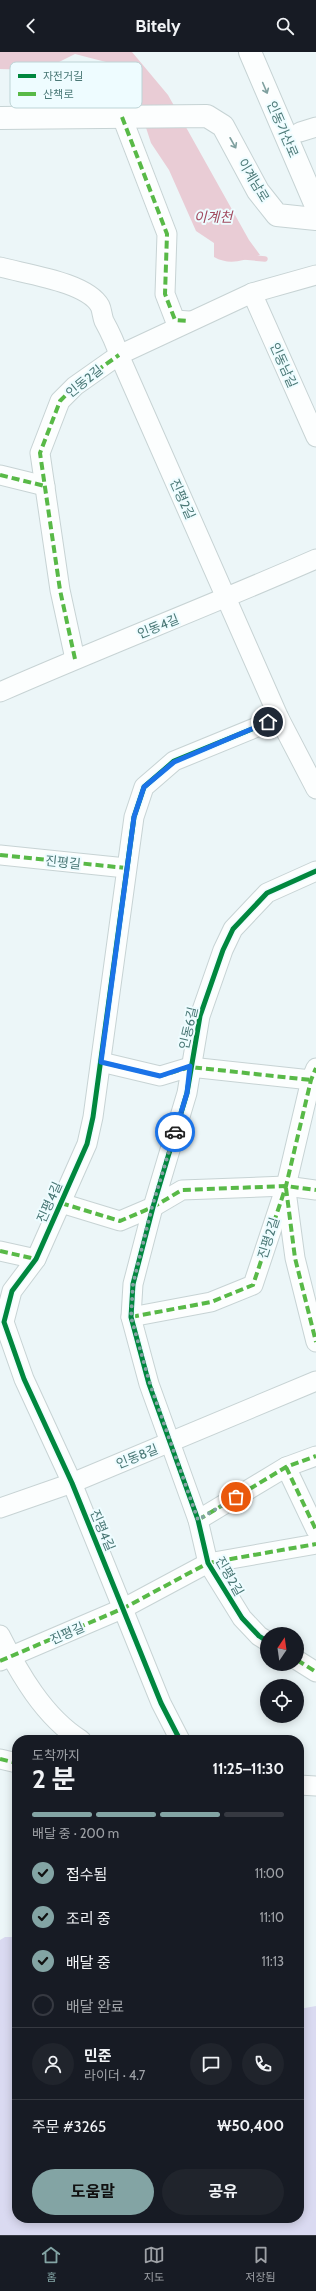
<!DOCTYPE html>
<html lang="ko">
<meta charset="utf-8">
<style>
:root{--surface:#171b24;--page:#20242c;--text:#f1f3f6;--muted:#9ea1a6;--line:#363941;--accent:#83a4a4}
body{margin:0;font-family:Cabin,"Noto Sans KR",sans-serif;background:var(--page);color:var(--text);height:100vh;display:flex;flex-direction:column;font-size:15px;white-space:nowrap}
*{box-sizing:border-box;margin:0}
p{font-size:13px;color:var(--muted)}
.icon{flex:none;width:22px;height:22px;fill:none;stroke:currentColor;stroke-width:2;stroke-linecap:round;stroke-linejoin:round}
.map{position:relative;flex:1;overflow:hidden}
.drawer{position:absolute;left:12px;top:1683px;width:292px;height:488px;display:flex;flex-direction:column;background:var(--surface);border-radius:16px;box-shadow:0 2px 10px #0003}
.drawer>*{flex:none}
.needle{width:26px;rotate:13deg}
.controls{position:absolute;left:260px;top:1575px;display:grid;gap:8px}
.controls a{display:grid;place-items:center;width:44px;height:44px;border-radius:50%;background:var(--surface);box-shadow:0 2px 10px #0003;font-size:20px}
.pin{position:absolute;display:grid;place-items:center;width:34px;height:34px;color:#fff;margin:-17px;border:2px solid #fff;border-radius:50%;box-shadow:0 1px 4px #0007}
.courier{position:absolute;display:grid;place-items:center;width:40px;height:40px;margin:-20px;border:3px solid #1a73e8;border-radius:50%;background:#fff;color:#222;box-shadow:0 1px 5px #0007}
.head em{font-style:normal;font-weight:700}
.head div{display:flex;flex-direction:column-reverse}
.head{display:flex;align-items:center;justify-content:space-between;height:68px;padding:0 20px}
h1{font-size:26px;font-weight:700;line-height:30px}
.bar{display:grid;grid-template-columns:repeat(4,1fr);gap:6px 4px;align-content:center;height:48px;padding:0 20px}
.bar i{height:5px;border-radius:3px;background:var(--line)}
.bar .current{background:var(--accent)}
.bar p{grid-column:span 4}
.line{display:flex;align-items:center;gap:10px;padding:0 20px;border-top:1px solid var(--line)}
.line div{flex:1}
.round{display:grid;place-items:center;flex:none;width:42px;height:42px;border-radius:21px;background:var(--page)}
ol{padding:0 20px;list-style:none}
li{display:flex;align-items:center;gap:12px;height:44px}
li p{margin-inline-start:auto}
li .icon{padding:4px;border-radius:50%;background:var(--accent);color:#111;stroke-width:4}
li:last-child{color:var(--muted)}
li i{width:22px;height:22px;border:2px solid var(--line);border-radius:50%}
.button{display:flex;gap:8px;margin-top:auto;padding:8px 20px}
.button a{flex:1;height:46px;border-radius:24px;background:var(--accent);color:#111;font-size:16px;font-weight:700;line-height:46px;text-align:center}
.button a+a{background:var(--page);color:var(--text)}
header{display:flex;justify-content:space-between;align-items:center;height:52px;padding:0 20px;background:var(--surface);font-size:18px;font-weight:700}
.dock{display:flex;justify-content:space-around;align-items:center;height:56px;border-top:1px solid var(--line);background:var(--surface);font-size:11px;color:var(--muted)}
.dock a{display:grid;justify-items:center;gap:2px}
.dock .current{color:var(--accent)}
.map>svg:first-child{display:block}
.green{fill:#dadaf1}
.water{fill:#e9ccd5}
.lines{fill:none;stroke-linecap:round;stroke-linejoin:round}
.stream{stroke:#e9ccd5;stroke-width:5.5}
.street-casing{stroke:#c7d3d4;stroke-width:21}
.secondary-casing{stroke:#c6d3d4;stroke-width:24}
.street{stroke:#fcfefe;stroke-width:19}
.secondary{stroke:#fcfefe;stroke-width:22}
.quiet{stroke:#58b947;stroke-width:4;stroke-dasharray:8 4;stroke-linecap:butt}
.cycleway-casing{stroke:#eefcff;stroke-width:8}
.cycleway{stroke:#00873e;stroke-width:5}
.oneway{stroke:#7fa09f}
.done{stroke:#83a4a4;stroke-width:4;stroke-dasharray:0 7.2}
.route{stroke:#1a73e8;stroke-width:5}
.labels{text-anchor:middle;stroke-width:4;stroke-linejoin:round;paint-order:stroke}
.street-label{font-size:13px;fill:#4a7876;stroke:#eefcff}
.water-label{font-size:14px;font-style:italic;fill:#a24b60;stroke:#eefcff}
.key{fill:#eefcff;stroke:#bdd4d6;stroke-width:1}
.key-label{font-size:11px;fill:#4a7876}
</style>
<header><svg class="icon" aria-label="back" viewBox="0 0 24 24"><path d="M15 5l-7 7 7 7"/></svg>Bitely<svg class="icon" aria-label="search" viewBox="0 0 24 24"><circle cx="10" cy="10" r="6"/><path d="M15 15l6 6"/></svg></header>
<div class="map">
<svg width="316" height="2183" viewBox="0 0 316 2183">
<rect width="100%" height="100%" fill="#ecf6f8"/>
<path class="green" d="M 5,1885 L 17,1885 L 17,2166 L 299,2166 L 299,1957 L 316,1954 L 316,2183 L 0,2183 L 0,1888 Z"/>
<path class="water" d="M 0,0 L 132,0 L 168,43 L 249,188 L 260,203 C 244,208 230,214 214,205 L 214,191 L 196,179 L 169,118 L 151,91 L 134,39 L 106,10 L 75,2 L 47,16 L 35,18 L 0,17 Z"/>
<g class="lines">
<path class="stream" d="M 245,205 L 265,207"/>
<g class="street-casing">
<g id="street">
<path d="M 122,65 L 167,182 L 165,242 L 175,268 L 189,269"/>
<path d="M 300,80 L 316,75"/>
<path d="M 0,215 C 25,222 87,230 100,254 C 102,258 102,264 104,269 C 110,280 115,290 119,303 L 279,666 L 316,737"/>
<path d="M 252,241 L 316,385"/>
<path d="M 0,423 L 45,434"/>
<path d="M 75,607 L 60,538 L 40,401 L 60,349 L 75,334 L 119,303 L 252,241 L 316,223"/>
<path d="M 0,640 C 105,594 211,553 316,507"/>
<path d="M 0,803 L 126,816"/>
<path d="M 101,1010 L 160,1024 L 190,1015 L 311,1028"/>
<path d="M 286,1139 L 295,1206 L 316,1290"/>
<path d="M 61,1151 L 120,1169 L 153,1155 L 182,1138 L 286,1134 L 316,1138"/>
<path d="M 0,1199 L 36,1207"/>
<path d="M 131,1265 L 211,1250 L 253,1233 L 286,1134 L 311,1028 L 316,1016"/>
<path d="M 286,1415 L 316,1478"/>
<path d="M 0,1456 L 72,1431 L 316,1329"/>
<path d="M 198,1468 L 286,1415 L 316,1404"/>
<path d="M 0,1583 C 19,1621 44,1665 81,1688"/>
<path d="M 267,1589 L 259,1584 L 242,1566 L 208,1511 L 198,1468 L 149,1332 L 131,1265 L 133,1232 L 153,1155 L 187,1041 L 200,964 L 223,898 L 233,877 L 267,841 L 316,819"/>
<path d="M 297,1608 L 316,1620"/>
<path d="M 0,1609 L 124,1556 L 208,1511 L 316,1492"/>
<path d="M 180,1688 L 161,1651 L 72,1431 L 24,1327 L 4,1270 L 12,1239 L 36,1207 L 87,1092 L 93,1065 L 134,765 L 144,735 L 174,709 L 279,666"/>
<path d="M 0,1707 L 17,1711"/>
<path d="M 299,1733 L 316,1734"/>
</g>
</g>
<g class="secondary-casing">
<g id="secondary">
<path d="M 250,0 L 316,154"/>
<path d="M 0,66 L 207,64 L 223,74 L 258,139 L 277,163 L 316,167"/>
</g>
</g>
<use href="#street" class="street"/>
<use href="#secondary" class="secondary"/>
<g class="quiet">
<path d="M 122,65 L 167,182 L 165,242 L 175,268 L 189,269"/>
<path d="M 0,423 L 45,434"/>
<path d="M 75,607 L 60,538 L 40,401 L 60,349 L 75,334 L 119,303"/>
<path d="M 0,803 L 126,816"/>
<path d="M 101,1010 L 160,1024 L 190,1015 L 311,1028"/>
<path d="M 286,1136 L 295,1206 L 316,1290"/>
<path d="M 61,1151 L 120,1169 L 153,1155 L 182,1138 L 286,1134 L 316,1138"/>
<path d="M 0,1199 L 36,1207"/>
<path d="M 131,1265 L 211,1250 L 253,1233 L 286,1134 L 311,1028 L 316,1016"/>
<path d="M 286,1415 L 316,1478"/>
<path d="M 198,1468 L 286,1415 L 316,1404"/>
<path d="M 297,1608 L 316,1620"/>
<path d="M 0,1609 L 124,1556 L 208,1511 L 316,1492"/>
<path d="M 0,1707 L 17,1711"/>
</g>
<g class="cycleway-casing">
<g id="cycleway">
<path d="M 267,1589 L 259,1584 L 242,1566 L 208,1511 L 198,1468 L 149,1332 L 131,1265 L 133,1232 L 153,1155 L 187,1041 L 200,964 L 223,898 L 233,877 L 267,841 L 316,819"/>
<path d="M 180,1688 L 161,1651 L 72,1431 L 24,1327 L 4,1270 L 12,1239 L 36,1207 L 87,1092 L 93,1065 L 134,765 L 144,735 L 174,709 L 279,666"/>
</g>
</g>
<use href="#cycleway" class="cycleway"/>
</g>
<defs><path id="oneway-shaft" d="M-6 0H5M1.5-3L5.5 0L1.5 3" fill="none" stroke-width="1.6" stroke-linecap="round" stroke-linejoin="round"/></defs>
<g class="oneway">
<use href="#oneway-shaft" transform="translate(265 36) rotate(67)"/>
<use href="#oneway-shaft" transform="translate(233 91) rotate(61)"/>
</g>
<g class="lines">
<path class="done" d="M 175,1080 L 152,1155 L 133,1232 L 131,1265 L 150,1332 L 198,1468 L 236,1445"/>
<path class="route" d="M 175,1080 L 187,1041 L 190,1014 L 160,1024 L 101,1010 L 134,765 L 144,735 L 174,710 L 268,670"/>
</g>
<g class="labels">
<g class="street-label">
<text transform="translate(283 77) rotate(67)" y="5">인동가산로</text>
<text transform="translate(254 128) rotate(59)" y="5">이계남로</text>
<text transform="translate(284 313) rotate(66)" y="5">인동남길</text>
<text transform="translate(84 329) rotate(-39)" y="5">인동2길</text>
<text transform="translate(183 447) rotate(66)" y="5">진평2길</text>
<text transform="translate(158 574) rotate(-22)" y="5">인동4길</text>
<text transform="translate(63 810) rotate(6)" y="5">진평길</text>
<text transform="translate(188 976) rotate(-77)" y="5">인동6길</text>
<text transform="translate(49 1150) rotate(-66)" y="5">진평4길</text>
<text transform="translate(268 1186) rotate(-72)" y="5">진평2길</text>
<text transform="translate(137 1404) rotate(-22)" y="5">인동8길</text>
<text transform="translate(103 1478) rotate(67)" y="5">진평4길</text>
<text transform="translate(230 1524) rotate(60)" y="5">진평2길</text>
<text transform="translate(67 1581) rotate(-24)" y="5">진평길</text>
</g>
<g class="water-label">
<text x="213" y="170">이계천</text>
</g>
</g>
<rect x="10" y="10" width="132" height="46" rx="6" class="key"/>
<rect x="18" y="22" width="18" height="4" fill="#00873e"/>
<rect x="18" y="40" width="18" height="4" fill="#58b947"/>
<g class="key-label">
<text x="43" y="28">자전거길</text>
<text x="43" y="46">산책로</text>
</g>
</svg>
<div class="controls">
<a><svg class="needle" viewBox="-14 -14 28 28"><path d="M0-13l5 13h-10z" fill="#e53935"/><path d="M0 13l5-13h-10z" fill="#9ea1a6"/></svg></a>
<a><svg class="icon" aria-label="locate" viewBox="0 0 24 24"><circle cx="12" cy="12" r="6"/><path d="M12 2v4M12 18v4M2 12h4M18 12h4"/></svg></a>
</div>
<div class="pin" style="left:236px;top:1445px;background:#ea580c"><svg class="icon" aria-label="bag" viewBox="0 0 24 24"><path d="M5 8h14l-1 12H6zM9 8a3 3 0 0 1 6 0"/></svg></div>
<div class="pin" style="left:268px;top:670px;background:#1f2937"><svg class="icon" aria-label="home" viewBox="0 0 24 24"><path d="M3 11l9-7 9 7M6 9v11h12V9"/></svg></div>
<div class="courier" style="left:175px;top:1080px"><svg class="icon" aria-label="car" viewBox="0 0 24 24"><path d="M5 17H2v-5l4-1 3-4h7l3 4 3 1v5h-3M9 17h6M6 11h13"/><circle cx="7" cy="17" r="2"/><circle cx="17" cy="17" r="2"/></svg></div>
<section class="drawer">
<div class="head"><div><h1>2 분</h1><p>도착까지</p></div><em>11:25–11:30</em></div>
<div class="bar"><i class="current"></i><i class="current"></i><i class="current"></i><i></i><p>배달 중 · 200 m</p></div>
<ol>
<li><svg class="icon" aria-label="check" viewBox="0 0 24 24"><path d="M5 12l5 5 9-10"/></svg>접수됨<p>11:00</p></li>
<li><svg class="icon" aria-label="check" viewBox="0 0 24 24"><path d="M5 12l5 5 9-10"/></svg>조리 중<p>11:10</p></li>
<li><svg class="icon" aria-label="check" viewBox="0 0 24 24"><path d="M5 12l5 5 9-10"/></svg>배달 중<p>11:13</p></li>
<li><i></i>배달 완료</li>
</ol>
<div class="line" style="height:72px"><a class="round"><svg class="icon" aria-label="person" viewBox="0 0 24 24"><circle cx="12" cy="8" r="4"/><path d="M4 21q1-7 8-7t8 7"/></svg></a><div><b>민준</b><p>라이더 · 4.7</p></div><a class="round"><svg class="icon" aria-label="chat" viewBox="0 0 24 24"><path d="M4 5h16v11H9l-5 4z"/></svg></a><a class="round"><svg class="icon" aria-label="phone" viewBox="0 0 24 24"><path d="M5 4h4l2 5-3 2q2 4 5 5l2-3 5 2v4C11 20 4 13 5 4z"/></svg></a></div>
<div class="line" style="height:52px"><div>주문 #3265</div><b>₩50,400</b></div>
<div class="button"><a>도움말</a><a>공유</a></div>
</section>
</div>
<nav class="dock">
<a class="current"><svg class="icon" aria-label="home" viewBox="0 0 24 24"><path d="M3 11l9-7 9 7M6 9v11h12V9"/></svg>홈</a>
<a><svg class="icon" aria-label="map" viewBox="0 0 24 24"><path d="M3 6l6-2 6 2 6-2v14l-6 2-6-2-6 2zM9 4v14M15 6v14"/></svg>지도</a>
<a><svg class="icon" aria-label="saved" viewBox="0 0 24 24"><path d="M7 4h10v16l-5-4-5 4z"/></svg>저장됨</a>
</nav>
